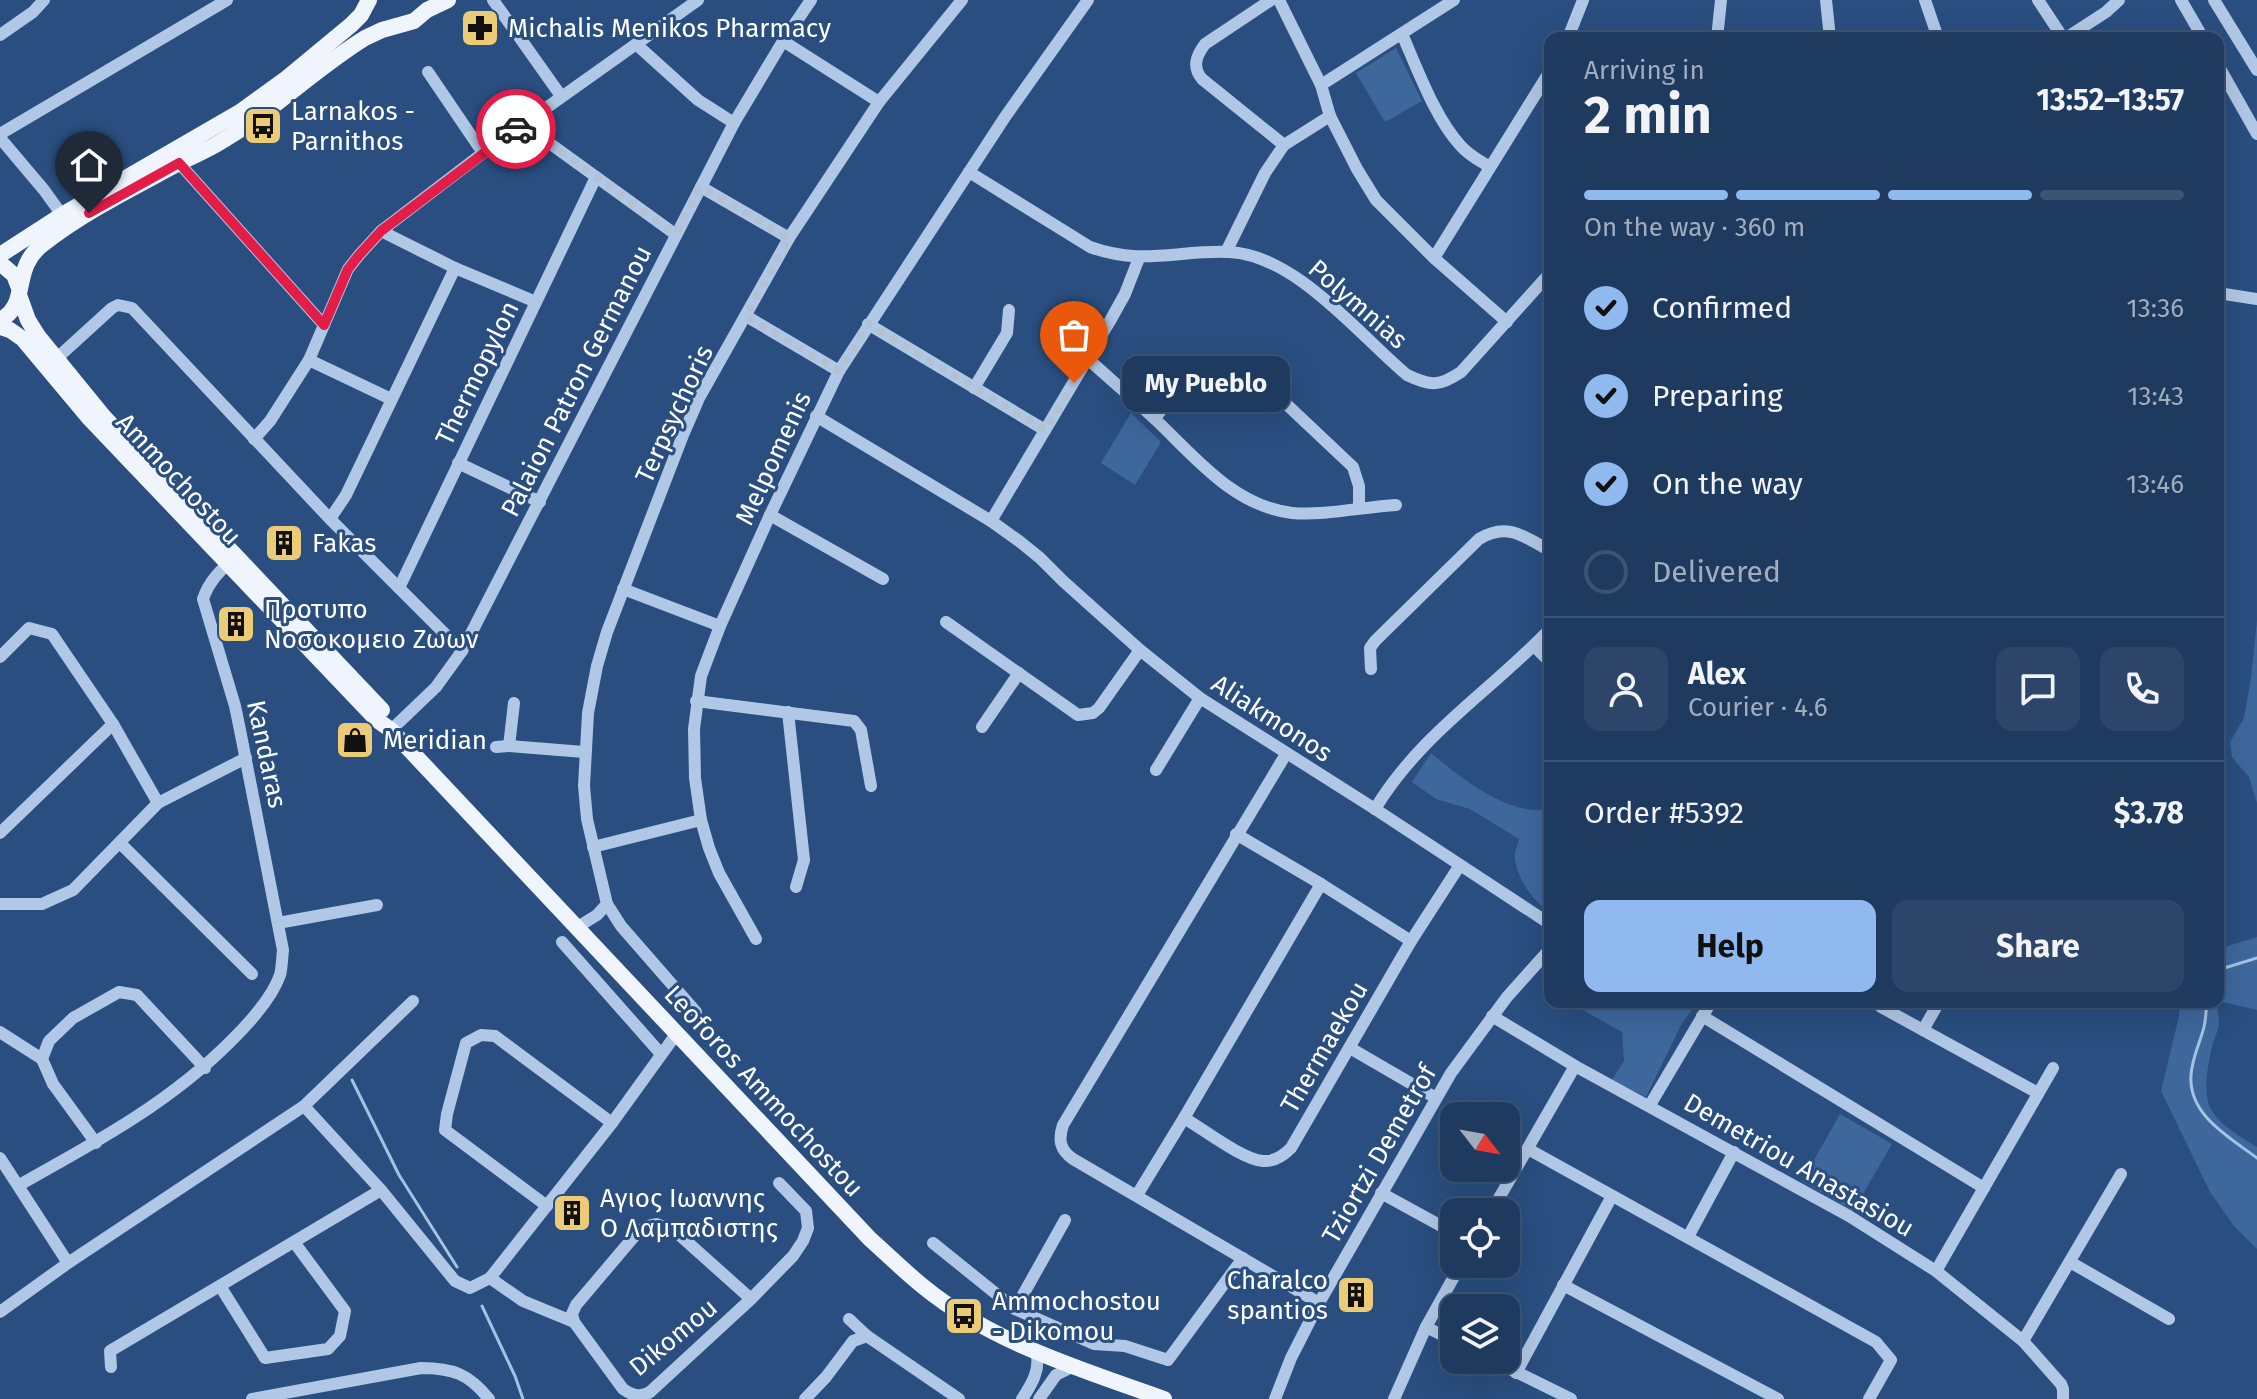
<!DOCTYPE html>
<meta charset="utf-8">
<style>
:root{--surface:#1f3a5f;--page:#2c4568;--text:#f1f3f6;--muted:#a1adbd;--line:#3c5474;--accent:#90b9f0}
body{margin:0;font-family:"Fira Sans",sans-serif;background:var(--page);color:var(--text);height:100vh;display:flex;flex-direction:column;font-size:30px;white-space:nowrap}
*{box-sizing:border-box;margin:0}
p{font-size:26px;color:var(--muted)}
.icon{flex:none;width:44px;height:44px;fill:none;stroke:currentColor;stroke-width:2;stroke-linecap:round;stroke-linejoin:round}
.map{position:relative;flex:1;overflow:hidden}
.panel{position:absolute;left:1544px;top:32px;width:680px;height:976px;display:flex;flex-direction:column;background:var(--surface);border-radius:16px;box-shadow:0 8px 32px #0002,0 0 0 2px var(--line)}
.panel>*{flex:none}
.needle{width:52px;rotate:121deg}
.fabs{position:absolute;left:1440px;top:1102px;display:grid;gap:16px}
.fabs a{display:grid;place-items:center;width:80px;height:80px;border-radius:16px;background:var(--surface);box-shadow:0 8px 32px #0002,0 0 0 2px var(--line);font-size:40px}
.pin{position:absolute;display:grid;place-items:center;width:68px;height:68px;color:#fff;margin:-82px -34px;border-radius:50% 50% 50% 0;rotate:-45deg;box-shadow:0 0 8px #0007}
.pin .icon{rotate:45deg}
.courier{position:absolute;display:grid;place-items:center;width:80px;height:80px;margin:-40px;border:6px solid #e11d48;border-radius:50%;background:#fff;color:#222;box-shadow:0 2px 10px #0007}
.bubble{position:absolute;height:56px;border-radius:16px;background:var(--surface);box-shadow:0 8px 32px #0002,0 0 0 2px var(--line);font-size:26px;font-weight:700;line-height:56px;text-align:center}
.headline em{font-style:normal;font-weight:700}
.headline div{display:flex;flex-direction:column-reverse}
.headline{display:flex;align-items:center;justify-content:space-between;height:136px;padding:0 40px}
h1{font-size:52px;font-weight:700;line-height:60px}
.bar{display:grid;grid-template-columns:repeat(4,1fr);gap:12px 8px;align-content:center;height:96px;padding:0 40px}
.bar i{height:10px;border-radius:6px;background:var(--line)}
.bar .selected{background:var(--accent)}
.bar p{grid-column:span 4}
.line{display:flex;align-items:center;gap:20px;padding:0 40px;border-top:2px solid var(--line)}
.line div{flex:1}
.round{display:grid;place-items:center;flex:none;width:84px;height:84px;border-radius:16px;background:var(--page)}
ol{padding:0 40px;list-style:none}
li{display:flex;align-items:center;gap:24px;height:88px}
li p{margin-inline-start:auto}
li .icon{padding:8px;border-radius:50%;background:var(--accent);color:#111;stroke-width:4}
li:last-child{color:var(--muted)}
li i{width:44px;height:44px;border:4px solid var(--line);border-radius:50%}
.action{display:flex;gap:16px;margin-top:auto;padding:16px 40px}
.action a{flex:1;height:92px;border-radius:16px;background:var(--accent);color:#111;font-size:32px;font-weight:700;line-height:92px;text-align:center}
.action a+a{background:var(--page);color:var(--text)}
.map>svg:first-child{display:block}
.green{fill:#3e679c}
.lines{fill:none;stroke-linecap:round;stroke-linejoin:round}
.stream{stroke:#a5c2e5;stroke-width:3}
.minor{stroke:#b0c7e5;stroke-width:12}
.major{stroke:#f0f5fd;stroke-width:16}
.done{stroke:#b4c1d2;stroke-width:8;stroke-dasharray:0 14.4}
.route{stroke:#e11d48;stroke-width:10}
.labels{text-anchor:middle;stroke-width:6;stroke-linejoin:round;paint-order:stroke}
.poi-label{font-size:26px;fill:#fff;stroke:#294e7f;text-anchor:start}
.street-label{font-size:26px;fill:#fff;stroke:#294e7f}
</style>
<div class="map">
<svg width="2257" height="1399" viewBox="0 0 2257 1399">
<rect width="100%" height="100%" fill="#294e7f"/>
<g class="green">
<path d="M 1396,48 L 1422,101 L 1385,122 L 1356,73 Z"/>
<path d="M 1131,413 L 1161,442 L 1135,485 L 1101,463 Z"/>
<path d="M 2257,620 L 2257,803 L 2249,777 L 2232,757 L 2230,742 L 2244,718 L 2251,678 Z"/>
<path d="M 1431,753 C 1461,778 1509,817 1550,809 L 1550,910 C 1532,904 1512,870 1515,852 C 1516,848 1518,844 1519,839 L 1470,809 L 1436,799 L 1412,782 Z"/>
<path d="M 2257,937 L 2257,1010 L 2218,1001 L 2218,949 Z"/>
<path d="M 1569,1002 L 1697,1002 L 1681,1025 L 1646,1097 L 1612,1080 L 1624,1061 L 1622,1032 Z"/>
<path d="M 2180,1002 L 2216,1002 C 2217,1008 2219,1015 2219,1021 C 2219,1031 2213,1041 2211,1051 C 2199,1110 2209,1117 2257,1147 L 2257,1249 L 2234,1226 L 2210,1192 L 2161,1091 L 2179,1016 Z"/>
<path d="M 1840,1114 L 1892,1144 L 1853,1211 L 1802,1181 Z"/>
</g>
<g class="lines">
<g class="stream">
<path d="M 2218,970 L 2257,958"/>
<path d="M 2207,1002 C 2206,1010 2206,1019 2204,1027 C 2200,1043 2192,1058 2191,1075 C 2188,1115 2229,1137 2257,1158"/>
<path d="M 352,1080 L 399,1175 L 457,1267"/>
<path d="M 482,1306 L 515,1376 L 523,1399"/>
</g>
<g class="minor">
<path d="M 493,0 L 561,96"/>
<path d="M 1271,0 L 1205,44 C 1196,56 1192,67 1202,79 L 1284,145"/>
<path d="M 1279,0 L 1321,85 L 1330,116 L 1357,169 L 1376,200 L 1434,258 L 1507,322"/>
<path d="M 1826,0 L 1830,38"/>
<path d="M 1925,0 L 1938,38"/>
<path d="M 2038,0 L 2063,38"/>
<path d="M 2181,0 L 2203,38"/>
<path d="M 2214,0 L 2257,70"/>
<path d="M 1402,34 C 1417,68 1435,118 1460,145 C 1468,155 1480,161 1490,167"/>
<path d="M 0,35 L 33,12 L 44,0"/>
<path d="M 1568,38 L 1583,0"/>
<path d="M 1717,38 L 1721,0"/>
<path d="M 2066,38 L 2106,12 L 2119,0"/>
<path d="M 783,41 L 879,102"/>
<path d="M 637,45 L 698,100 L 734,123"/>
<path d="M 2218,65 L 2257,134"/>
<path d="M 428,72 L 483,153"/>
<path d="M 1321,85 L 1454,0"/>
<path d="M 523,124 L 675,234"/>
<path d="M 0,134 L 227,0"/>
<path d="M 0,138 L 44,190 L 62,215"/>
<path d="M 179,163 L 324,325"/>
<path d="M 969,172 L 1090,247 C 1142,266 1177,250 1229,252 C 1296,255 1358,334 1407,375 C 1430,386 1439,387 1461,372 L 1550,273"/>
<path d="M 701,187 L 789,238"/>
<path d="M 381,231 L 455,268 L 536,302"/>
<path d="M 1226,252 L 1265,173 L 1284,145 L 1330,116"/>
<path d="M 1434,258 L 1550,71"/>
<path d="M 2218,293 L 2257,299"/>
<path d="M 746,316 L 839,371"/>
<path d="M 868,324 L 1045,430"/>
<path d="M 56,359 L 112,308 L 118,305 L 132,308 L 330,519 L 462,651"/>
<path d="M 1088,359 C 1111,380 1135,400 1157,421 C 1196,458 1234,506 1292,513 C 1322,516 1364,507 1396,505"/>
<path d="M 309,360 L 391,399"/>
<path d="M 974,388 L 1007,333 L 1009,310"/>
<path d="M 816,416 L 991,521 L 1019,541 L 1040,558 L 1063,581 L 1140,650 L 1200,698 L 1375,809 L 1550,924"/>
<path d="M 1155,418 C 1181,387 1203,343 1249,369 L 1353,467 L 1359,486 L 1359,507"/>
<path d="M 254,439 L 270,421 L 309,360 L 348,269 L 360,254 L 381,231 L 483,153 L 698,0"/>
<path d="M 458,463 L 540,502"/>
<path d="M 770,515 L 883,579"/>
<path d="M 330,519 L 346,495 L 455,268"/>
<path d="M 991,521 L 1110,321 L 1125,294 L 1139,258"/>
<path d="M 399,588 L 596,177"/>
<path d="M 623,589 L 720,626"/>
<path d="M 946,622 L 1078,715 L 1093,713 L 1099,708 L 1140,650"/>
<path d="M 1534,646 L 1550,662"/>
<path d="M 0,657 L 29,628 L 52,634 L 113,724 L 158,803"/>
<path d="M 1371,669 L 1370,648 L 1375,641 L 1479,539 C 1507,522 1524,536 1550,551"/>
<path d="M 696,701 L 854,721 L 861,730 L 871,786"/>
<path d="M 788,712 L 804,860 L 796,887"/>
<path d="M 982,727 L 1019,673"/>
<path d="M 391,730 L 436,687 L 462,651 L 734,123 L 783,41 L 811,0"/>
<path d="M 509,746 L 514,703"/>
<path d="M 496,747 L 509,746 L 584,752"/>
<path d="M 1286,754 L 1063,1125 C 1058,1140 1060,1150 1073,1159 L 1319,1303"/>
<path d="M 1156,770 L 1200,698"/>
<path d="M 1375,809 C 1420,734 1491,691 1550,629"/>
<path d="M 0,833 L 113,724"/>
<path d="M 1236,834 L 1321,884 L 1411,941"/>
<path d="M 120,843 L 252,974"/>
<path d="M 593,847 L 701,820"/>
<path d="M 0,904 L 42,904 L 73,890 L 158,803 L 246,758"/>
<path d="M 607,904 L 621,926 L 696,1012"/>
<path d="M 278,923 L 377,905"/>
<path d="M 576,928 L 597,915 L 607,904 L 587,819 L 584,786 L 588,713 L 597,666 L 607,632 L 683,435 L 699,398 L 789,238 L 879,102 L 962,0"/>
<path d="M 756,939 L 719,873 L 709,848 L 701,820 L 695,778 L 694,729 L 701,676 L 720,626 L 770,515 L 839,371 L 1005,117 L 1088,0"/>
<path d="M 562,942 L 661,1054"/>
<path d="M 1876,1002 L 1881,1007 L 2038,1093"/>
<path d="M 1492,1016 L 1575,1066 L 1849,1216 L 1936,1271 L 2023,1341 L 2061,1384 L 2063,1389 L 2063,1399"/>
<path d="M 1702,1016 L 1984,1188"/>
<path d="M 1923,1030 L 1939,1002"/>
<path d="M 0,1032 L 42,1059"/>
<path d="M 1350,1048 L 1436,1098"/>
<path d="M 1650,1105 L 1711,1002"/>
<path d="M 304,1106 L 381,1190 L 455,1281 L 470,1288 L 490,1278 L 612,1123 L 677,1033"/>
<path d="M 1184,1118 C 1203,1129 1243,1160 1263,1161 C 1274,1162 1283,1156 1291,1148 L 1411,941 L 1460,865"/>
<path d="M 96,1143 L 53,1084 L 42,1059 L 49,1041 L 73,1018 L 119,992 L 137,995 L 205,1068"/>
<path d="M 1528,1149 L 1876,1342 L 1891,1360 L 1869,1399"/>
<path d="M 0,1158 L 68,1263"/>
<path d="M 19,1185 C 95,1143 171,1102 233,1039 C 249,1023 272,998 280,975 C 282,968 282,958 283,950 L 240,730 L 235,706 L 203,599 C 209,581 220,571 233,559"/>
<path d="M 1381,1193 L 1454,1233"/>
<path d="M 1137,1195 L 1184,1118 L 1321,884"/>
<path d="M 547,1206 L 445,1130 L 447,1114 L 466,1043 L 481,1035 L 495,1036 L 612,1123"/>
<path d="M 1491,1212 L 1575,1066"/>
<path d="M 1065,1220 L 1015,1309 L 1094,1344 L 1125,1346 L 1168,1360 L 1243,1258"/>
<path d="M 1688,1237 L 1734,1152"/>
<path d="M 933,1243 L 1015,1309"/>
<path d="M 2070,1262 L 2169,1319"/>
<path d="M 1936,1271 L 2053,1068"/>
<path d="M 490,1278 L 523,1301 L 574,1322"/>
<path d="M 1563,1285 L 1778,1399"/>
<path d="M 220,1286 L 265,1358 L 328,1349 L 340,1336 L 345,1311 L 294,1242"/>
<path d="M 751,1299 L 675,1231 L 656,1224 L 647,1226 L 637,1233 L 576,1305 L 572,1314 L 574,1322 L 623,1389 C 632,1395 640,1398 650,1392 L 751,1299 L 793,1256 L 803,1241 L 808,1228 L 806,1211 L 779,1183"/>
<path d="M 0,1312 L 68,1263 L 304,1106 L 413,1001"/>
<path d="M 849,1319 L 867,1336 L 959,1399"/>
<path d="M 1426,1327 L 1454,1341"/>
<path d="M 2023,1341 L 2121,1174"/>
<path d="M 1492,1360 L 1571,1399"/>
<path d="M 111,1367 L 110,1351 L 381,1190"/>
<path d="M 1516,1373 L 1612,1196"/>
<path d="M 252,1399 L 421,1368 C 453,1368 469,1374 489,1399"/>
<path d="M 805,1399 L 826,1377 L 853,1341 L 867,1336"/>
<path d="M 1022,1399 C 1032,1384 1041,1369 1036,1351"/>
<path d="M 1039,1399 L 1056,1375 L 1072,1367"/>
<path d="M 1275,1399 L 1291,1358 L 1319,1303 L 1451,1073 L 1507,997 L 1550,949"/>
<path d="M 1394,1399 L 1426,1327 L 1461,1264"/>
</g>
<g class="major">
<path d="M 0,255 L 62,215 L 240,112 L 287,78 L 351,25 L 361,15 L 369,0"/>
<path d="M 0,263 L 14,275 L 19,288"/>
<path d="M 19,295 L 28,320 L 38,336 L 104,417 L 382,710"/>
<path d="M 0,320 C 31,304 10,269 43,244 C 84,212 133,188 179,163 C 193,156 208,150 222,141 C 273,111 315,69 365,38 L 382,30 L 414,21 L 427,10 L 448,0"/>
<path d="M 0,327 L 10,330 L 23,339 L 90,419 L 377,720 L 391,730 L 870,1239 C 888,1255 906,1273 925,1288 C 993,1343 1083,1370 1164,1399"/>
</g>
</g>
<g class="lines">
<path class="done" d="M 516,129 L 523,124 L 675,234 L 701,187 L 789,238 L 746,316 L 839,371 L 868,324 L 1045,430 L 1074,383"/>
<path class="route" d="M 89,213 L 179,163 L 324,325 L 348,269 L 360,254 L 381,231 L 516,129"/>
</g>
<defs>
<g id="pharmacy-square" transform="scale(2)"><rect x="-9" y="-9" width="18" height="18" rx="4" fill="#eccb77" stroke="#294e7f"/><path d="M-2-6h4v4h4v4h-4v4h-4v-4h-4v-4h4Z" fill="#111"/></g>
<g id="bus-square" transform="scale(2)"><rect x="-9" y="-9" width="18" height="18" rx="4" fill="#eccb77" stroke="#294e7f"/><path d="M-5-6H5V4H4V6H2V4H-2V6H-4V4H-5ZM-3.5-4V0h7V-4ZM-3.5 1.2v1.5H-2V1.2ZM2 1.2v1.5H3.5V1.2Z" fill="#111"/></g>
<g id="building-square" transform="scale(2)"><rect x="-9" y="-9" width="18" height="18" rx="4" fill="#eccb77" stroke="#294e7f"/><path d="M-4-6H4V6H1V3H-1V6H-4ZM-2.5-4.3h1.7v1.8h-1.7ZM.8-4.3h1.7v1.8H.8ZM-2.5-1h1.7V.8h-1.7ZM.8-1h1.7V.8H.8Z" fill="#111"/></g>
<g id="shop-square" transform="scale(2)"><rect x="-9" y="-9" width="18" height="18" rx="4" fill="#eccb77" stroke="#294e7f"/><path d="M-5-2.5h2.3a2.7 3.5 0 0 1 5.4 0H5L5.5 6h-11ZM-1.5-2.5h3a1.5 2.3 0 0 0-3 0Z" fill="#111"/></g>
</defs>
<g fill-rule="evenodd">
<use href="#pharmacy-square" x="480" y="28"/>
<use href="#bus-square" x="263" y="126"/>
<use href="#building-square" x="284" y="543"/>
<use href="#building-square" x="236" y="624"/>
<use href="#shop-square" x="355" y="740"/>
<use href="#building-square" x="572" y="1213"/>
<use href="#building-square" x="1356" y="1295"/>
<use href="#bus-square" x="964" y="1316"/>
</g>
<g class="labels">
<g class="poi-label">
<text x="508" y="37">Michalis Menikos Pharmacy</text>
<text x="291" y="120">Larnakos -<tspan x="291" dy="30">Parnithos</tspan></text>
<text x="312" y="552">Fakas</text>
<text x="264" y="618">Προτυπο<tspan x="264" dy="30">Νοσοκομειο Ζωων</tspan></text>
<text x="383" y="749">Meridian</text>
<text x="600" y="1207">Αγιος Ιωαννης<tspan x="600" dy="30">Ο Λαμπαδιστης</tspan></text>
<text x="1328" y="1289" text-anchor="end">Charalco<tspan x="1328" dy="30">spantios</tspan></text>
<text x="992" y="1310">Ammochostou<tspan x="992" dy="30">- Dikomou</tspan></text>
</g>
<g class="street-label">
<text transform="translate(1358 304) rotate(41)" y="9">Polymnias</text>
<text transform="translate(477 373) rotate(-64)" y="9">Thermopylon</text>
<text transform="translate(576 381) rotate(-63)" y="9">Palaion Patron Germanou</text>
<text transform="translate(674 414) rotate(-65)" y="9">Terpsychoris</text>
<text transform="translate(773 458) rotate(-65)" y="9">Melpomenis</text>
<text transform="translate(179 479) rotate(47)" y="9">Ammochostou</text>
<text transform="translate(1272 718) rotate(33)" y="9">Aliakmonos</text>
<text transform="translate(267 754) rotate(78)" y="9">Kandaras</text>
<text transform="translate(1324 1047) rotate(-60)" y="9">Thermaekou</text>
<text transform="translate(764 1091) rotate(47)" y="9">Leoforos Ammochostou</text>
<text transform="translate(1379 1154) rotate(-60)" y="9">Tziortzi Demetrof</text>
<text transform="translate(1799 1165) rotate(30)" y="9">Demetriou Anastasiou</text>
<text transform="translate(673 1337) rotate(-40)" y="9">Dikomou</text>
</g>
</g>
</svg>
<div class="fabs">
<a><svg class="needle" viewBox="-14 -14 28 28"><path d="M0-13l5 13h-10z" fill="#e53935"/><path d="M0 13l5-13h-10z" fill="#a1adbd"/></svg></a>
<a><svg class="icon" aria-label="locate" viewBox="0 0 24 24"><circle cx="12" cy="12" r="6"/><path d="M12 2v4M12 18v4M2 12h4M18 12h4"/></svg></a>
<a><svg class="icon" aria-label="layers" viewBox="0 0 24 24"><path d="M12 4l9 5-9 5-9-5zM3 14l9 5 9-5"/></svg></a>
</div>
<div class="pin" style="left:1074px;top:383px;background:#ea580c"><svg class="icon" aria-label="bag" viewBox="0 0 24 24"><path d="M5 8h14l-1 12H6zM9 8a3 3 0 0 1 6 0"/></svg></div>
<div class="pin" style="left:89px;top:213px;background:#1f2937"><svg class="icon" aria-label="home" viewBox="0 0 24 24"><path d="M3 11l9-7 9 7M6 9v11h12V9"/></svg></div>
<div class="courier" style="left:516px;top:129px"><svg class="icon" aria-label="car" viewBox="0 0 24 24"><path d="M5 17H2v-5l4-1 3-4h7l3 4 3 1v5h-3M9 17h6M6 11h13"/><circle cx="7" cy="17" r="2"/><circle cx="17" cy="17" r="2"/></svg></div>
<div class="bubble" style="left:1122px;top:356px;width:168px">My Pueblo</div>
<section class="panel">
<div class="headline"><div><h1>2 min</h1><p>Arriving in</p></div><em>13:52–13:57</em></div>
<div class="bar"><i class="selected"></i><i class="selected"></i><i class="selected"></i><i></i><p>On the way · 360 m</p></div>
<ol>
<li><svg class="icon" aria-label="check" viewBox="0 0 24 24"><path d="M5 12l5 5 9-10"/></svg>Confirmed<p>13:36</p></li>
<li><svg class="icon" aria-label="check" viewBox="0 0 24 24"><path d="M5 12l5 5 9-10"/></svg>Preparing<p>13:43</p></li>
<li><svg class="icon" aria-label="check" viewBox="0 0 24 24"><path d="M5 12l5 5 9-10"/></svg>On the way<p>13:46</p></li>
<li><i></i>Delivered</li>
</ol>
<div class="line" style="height:144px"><a class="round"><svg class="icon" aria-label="person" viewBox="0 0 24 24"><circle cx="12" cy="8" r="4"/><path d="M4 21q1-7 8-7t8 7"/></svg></a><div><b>Alex</b><p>Courier · 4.6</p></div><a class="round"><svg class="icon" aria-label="chat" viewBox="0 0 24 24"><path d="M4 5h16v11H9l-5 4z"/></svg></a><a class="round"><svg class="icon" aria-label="phone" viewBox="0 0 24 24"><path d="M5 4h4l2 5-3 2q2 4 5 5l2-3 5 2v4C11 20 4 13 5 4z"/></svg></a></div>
<div class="line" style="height:104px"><div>Order #5392</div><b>$3.78</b></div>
<div class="action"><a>Help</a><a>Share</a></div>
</section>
</div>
